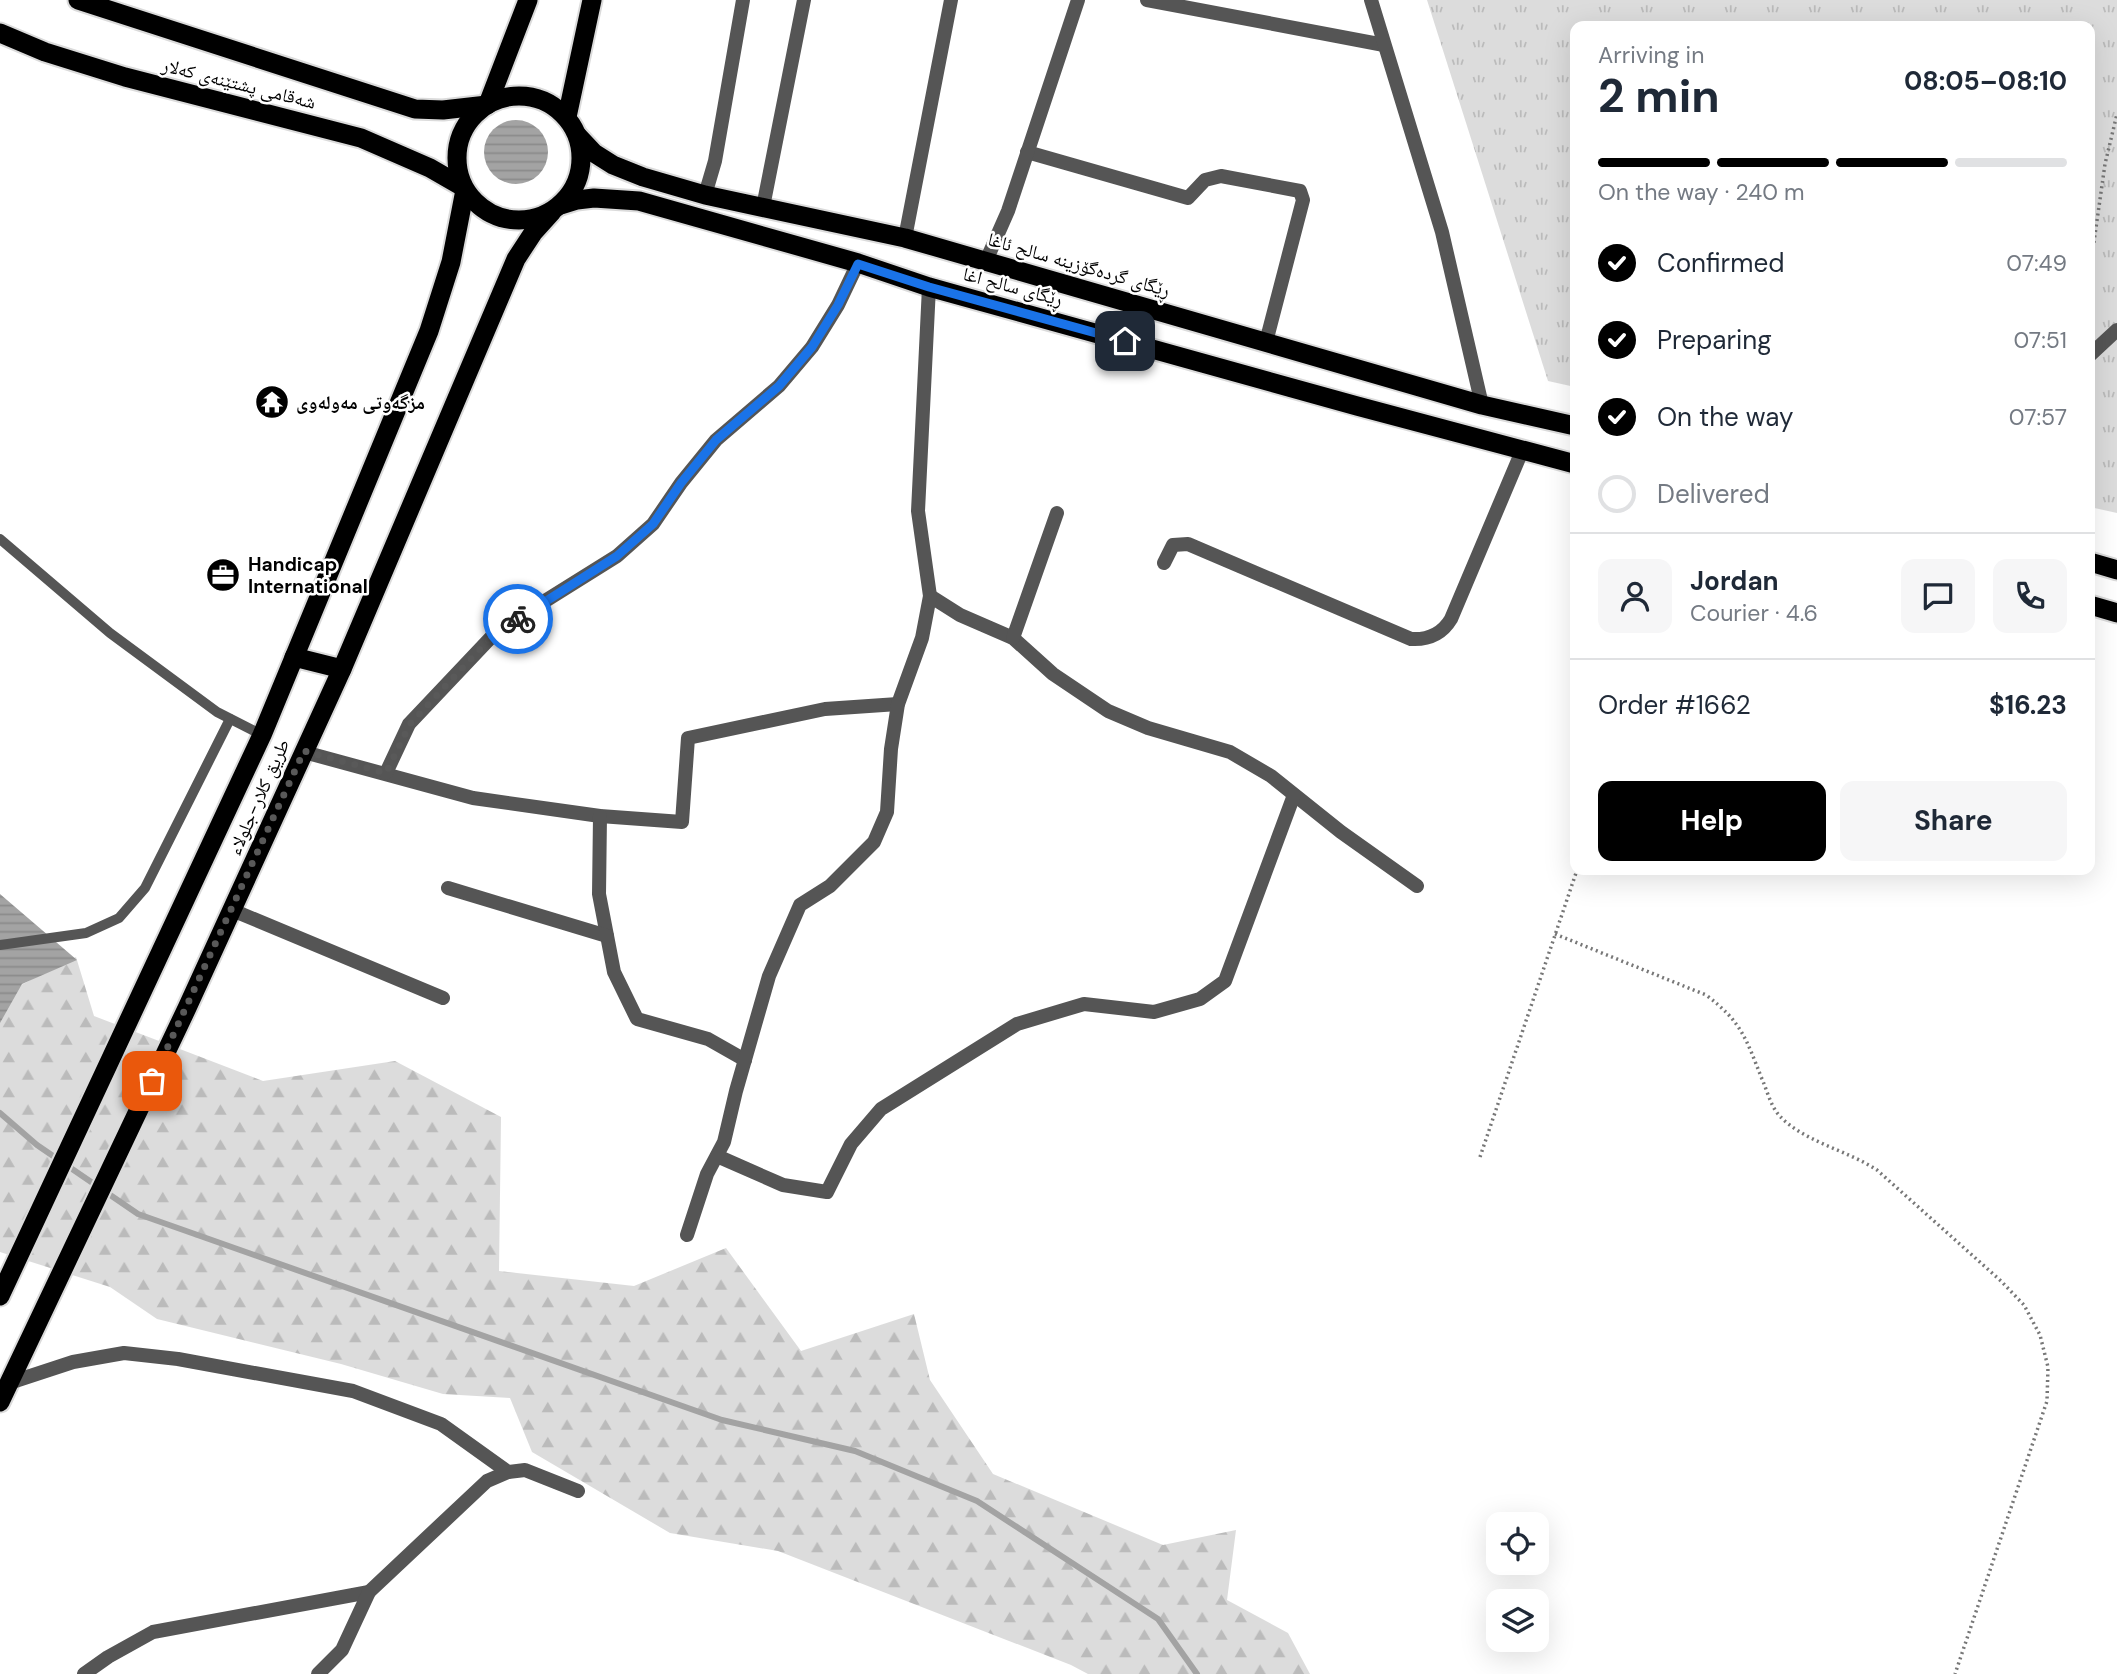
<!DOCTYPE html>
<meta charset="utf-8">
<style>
:root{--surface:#fff;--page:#f6f6f7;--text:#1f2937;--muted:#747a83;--line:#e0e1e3;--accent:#000}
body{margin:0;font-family:"DM Sans","Noto Naskh Arabic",sans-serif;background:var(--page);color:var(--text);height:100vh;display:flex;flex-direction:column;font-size:26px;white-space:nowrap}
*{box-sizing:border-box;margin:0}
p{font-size:23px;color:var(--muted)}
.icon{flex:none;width:38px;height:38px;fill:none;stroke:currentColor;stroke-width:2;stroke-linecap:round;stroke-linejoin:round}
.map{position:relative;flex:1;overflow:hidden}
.details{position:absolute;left:1570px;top:21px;width:525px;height:854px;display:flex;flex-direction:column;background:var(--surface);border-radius:14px;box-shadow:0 7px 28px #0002}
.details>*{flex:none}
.fabs{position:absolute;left:1486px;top:1512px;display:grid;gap:14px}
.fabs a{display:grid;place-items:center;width:63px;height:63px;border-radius:14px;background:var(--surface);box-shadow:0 7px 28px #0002;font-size:35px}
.pin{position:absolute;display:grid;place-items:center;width:60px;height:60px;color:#fff;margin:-30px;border-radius:14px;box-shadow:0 4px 10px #0006}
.courier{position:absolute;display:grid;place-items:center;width:70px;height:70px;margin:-35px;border:5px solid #1a73e8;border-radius:50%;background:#fff;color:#222;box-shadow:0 2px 9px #0007}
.overview em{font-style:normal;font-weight:700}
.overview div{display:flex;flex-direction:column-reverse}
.overview{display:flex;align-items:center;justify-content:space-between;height:119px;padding:0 28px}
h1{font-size:46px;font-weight:700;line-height:52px}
.bar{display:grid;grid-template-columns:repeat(4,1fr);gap:10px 7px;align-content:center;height:84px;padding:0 28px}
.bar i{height:9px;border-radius:5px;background:var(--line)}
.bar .active{background:var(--accent)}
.bar p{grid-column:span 4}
.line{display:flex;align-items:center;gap:18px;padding:0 28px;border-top:2px solid var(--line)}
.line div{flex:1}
.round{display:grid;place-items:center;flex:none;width:74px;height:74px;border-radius:14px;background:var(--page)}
ol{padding:0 28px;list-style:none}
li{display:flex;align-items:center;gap:21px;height:77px}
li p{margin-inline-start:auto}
li .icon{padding:7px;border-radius:50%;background:var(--accent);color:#fff;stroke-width:4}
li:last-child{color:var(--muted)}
li i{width:38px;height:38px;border:4px solid var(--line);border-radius:50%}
.cta{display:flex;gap:14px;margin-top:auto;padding:14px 28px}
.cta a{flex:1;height:80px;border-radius:14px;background:var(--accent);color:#fff;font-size:28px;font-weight:700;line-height:80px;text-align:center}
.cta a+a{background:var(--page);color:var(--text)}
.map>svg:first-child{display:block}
.grass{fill:url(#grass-tufts)}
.forest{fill:url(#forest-firs)}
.water{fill:url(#water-rules)}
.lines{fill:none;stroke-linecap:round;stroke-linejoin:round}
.stream{stroke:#a3a3a3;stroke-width:6}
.trunk-casing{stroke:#dbdbdb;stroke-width:23}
.path{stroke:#777;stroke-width:3.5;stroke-dasharray:2 3.5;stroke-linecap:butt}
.service{stroke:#555;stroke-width:10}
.minor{stroke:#555;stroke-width:14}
.trunk{stroke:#000;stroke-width:19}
.done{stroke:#595959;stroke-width:7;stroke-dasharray:0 12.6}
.route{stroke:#1a73e8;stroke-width:9}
.labels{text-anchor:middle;stroke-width:5;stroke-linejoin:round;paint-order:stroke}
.street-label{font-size:19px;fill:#000;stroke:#fff}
.poi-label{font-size:19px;font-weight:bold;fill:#000;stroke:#fff;text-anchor:start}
</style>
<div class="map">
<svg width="2117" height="1674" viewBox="0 0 2117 1674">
<defs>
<pattern id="grass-tufts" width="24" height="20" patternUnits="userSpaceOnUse" patternTransform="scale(1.75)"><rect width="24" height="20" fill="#dcdcdc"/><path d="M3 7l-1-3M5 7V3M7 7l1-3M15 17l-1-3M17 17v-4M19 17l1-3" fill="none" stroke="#bbb"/></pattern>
<pattern id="forest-firs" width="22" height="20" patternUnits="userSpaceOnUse" patternTransform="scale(1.75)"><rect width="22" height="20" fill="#dcdcdc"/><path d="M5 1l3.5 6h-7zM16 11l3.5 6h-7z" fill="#bbb"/></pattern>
<pattern id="water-rules" width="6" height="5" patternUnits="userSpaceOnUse" patternTransform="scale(1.75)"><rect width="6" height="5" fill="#a3a3a3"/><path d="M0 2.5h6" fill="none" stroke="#8b8b8b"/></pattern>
</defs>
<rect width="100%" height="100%" fill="#fff"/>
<path class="grass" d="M 1427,0 L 2117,0 L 2117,513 L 2090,507 L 2090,26 L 1575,26 L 1575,387 L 1548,381 Z"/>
<path class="forest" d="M 76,957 L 94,1016 L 263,1081 L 395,1061 L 501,1117 L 499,1271 L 634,1286 L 726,1248 L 801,1351 L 914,1314 L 930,1380 L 993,1474 L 1163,1545 L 1236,1530 L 1227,1600 L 1288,1633 L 1310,1674 L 1088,1674 L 1071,1665 L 778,1551 L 670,1533 L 532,1452 L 510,1398 L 443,1394 L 341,1364 L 157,1319 L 110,1287 L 0,1252 L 0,1020 L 17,987 Z"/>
<g class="water">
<circle cx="516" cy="152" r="32"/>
<path d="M 0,894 L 77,960 L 22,984 L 0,1023 Z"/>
</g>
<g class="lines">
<path class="stream" d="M 0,1113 L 37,1145 L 138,1214 L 722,1420 L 855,1451 L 977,1501 L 1158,1619 L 1197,1674"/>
<g class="trunk-casing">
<g id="trunk">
<path d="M 78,0 L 415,109 L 443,110 L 487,105"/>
<path d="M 0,33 L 45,52 L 125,77 L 361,138 L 430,168 L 463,187"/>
<circle cx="519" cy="158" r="62"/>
<path d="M 488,104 L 528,0"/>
<path d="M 567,117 L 592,0"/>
<path d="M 578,136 L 594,153 L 613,165 L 643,177 L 705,195 L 905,238 L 1482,405 L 1575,426"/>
<path d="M 561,205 L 577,200 L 594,198 L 639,201 L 858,263 L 929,287 L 1357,406 L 1575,464"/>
<path d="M 2090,562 L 2117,570"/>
<path d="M 2090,605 L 2117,613"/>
<path d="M 294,657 L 342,669"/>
<path d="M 0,1296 L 262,735 L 429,331 L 451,262 L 465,190"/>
<path d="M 0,1402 L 187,1008 L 342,669 L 516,259 L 533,233 L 552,212"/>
</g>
</g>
<g class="path">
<path d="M 2090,270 L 2105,164 L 2117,114"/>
<path d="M 1555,934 L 1706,995 C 1742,1022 1746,1039 1762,1079 C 1767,1090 1770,1104 1778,1114 C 1801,1141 1847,1150 1877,1170 L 2001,1281 L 2024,1305 L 2040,1335 L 2048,1367 L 2047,1401 L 1955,1674"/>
<path d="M 1480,1157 L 1577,870"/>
</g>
<g class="service">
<path d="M 0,539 L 110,633 L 217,712 L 262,735"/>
<path d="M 0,945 L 86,933 L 119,918 L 145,888 L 230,719"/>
</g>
<g class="minor">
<path d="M 1147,0 L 1384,45"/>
<path d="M 1371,0 L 1442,232 L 1482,405"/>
<path d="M 1027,152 L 1188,198 L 1205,180 L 1221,176 L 1300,191 L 1303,200 L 1266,342"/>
<path d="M 705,195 L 715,161 L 743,0"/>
<path d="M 763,207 L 804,0"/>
<path d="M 905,238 L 951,0"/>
<path d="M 986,261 L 1008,211 L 1078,0"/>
<path d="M 2090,355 L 2117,330"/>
<path d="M 1164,563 L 1173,545 L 1188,544 L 1411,639 C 1429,640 1442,634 1451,619 L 1522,451"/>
<path d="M 930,596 L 960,615 L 1013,638 L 1053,674 L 1108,711 L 1148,728 L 1230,752 L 1271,776 L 1341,832 L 1417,886"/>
<path d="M 1013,638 L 1057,513"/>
<path d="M 304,752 L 473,798 L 600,816 L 682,822 L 688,738 L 825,709 L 898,704"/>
<path d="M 386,773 L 409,724 L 497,631 L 617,556 L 653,524 L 681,483 L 716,440 L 779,386 L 812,347 L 838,305 L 858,263"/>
<path d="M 600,816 L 599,894 L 614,972 L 637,1019 L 708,1039 L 745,1060"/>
<path d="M 448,888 L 607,936"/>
<path d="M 232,910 L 443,998"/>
<path d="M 717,1156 L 783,1185 L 827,1192 L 851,1144 L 881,1109 L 1017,1024 L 1084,1004 L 1154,1012 L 1200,999 L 1225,981 L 1294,795"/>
<path d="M 687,1235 L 707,1174 L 724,1142 L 736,1091 L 769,976 L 800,905 L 830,886 L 874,842 L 887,812 L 891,749 L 898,704 L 922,638 L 930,596 L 918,511 L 929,287"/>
<path d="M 9,1383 L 73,1362 L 124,1353 L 178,1359 L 353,1391 L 441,1424 L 508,1472"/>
<path d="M 84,1674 L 108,1657 L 153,1632 L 369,1592"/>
<path d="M 318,1674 L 342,1650 L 369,1592 L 487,1481 L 508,1472 L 525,1470 L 578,1491"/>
</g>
<use href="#trunk" class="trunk"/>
</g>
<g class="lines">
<path class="done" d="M 152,1081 L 304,751 L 386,773 L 410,724 L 497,631 L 518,619"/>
<path class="route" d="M 518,619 L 617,556 L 653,524 L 681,483 L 716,440 L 779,386 L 812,347 L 838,305 L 858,264 L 929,287 L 1125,341"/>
</g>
<defs>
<g id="temple-disc" transform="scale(1.75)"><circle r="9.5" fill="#000" stroke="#fff"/><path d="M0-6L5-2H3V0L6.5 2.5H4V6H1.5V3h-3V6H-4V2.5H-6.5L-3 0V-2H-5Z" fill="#fff"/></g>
<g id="office-disc" transform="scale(1.75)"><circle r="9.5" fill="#000" stroke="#fff"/><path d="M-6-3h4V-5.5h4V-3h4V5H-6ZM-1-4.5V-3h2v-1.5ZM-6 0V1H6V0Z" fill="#fff"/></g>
</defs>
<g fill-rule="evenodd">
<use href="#temple-disc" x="272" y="402"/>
<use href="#office-disc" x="223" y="575"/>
</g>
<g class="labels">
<g class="street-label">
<text transform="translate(239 83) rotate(14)" y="7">شەقامی پشتێنەی کەلار</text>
<text transform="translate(1079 264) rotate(16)" y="7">ڕێگای گردەگۆزینە سالح ئاغا</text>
<text transform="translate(1013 286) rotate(15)" y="7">ڕێگای سالح اغا</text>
<text transform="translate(258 797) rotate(-66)" y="7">طريق كلار-جلولاء</text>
</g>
<g class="poi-label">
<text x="296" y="409">مزگەوتی مەولەوی</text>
<text x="248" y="571">Handicap<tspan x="248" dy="22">International</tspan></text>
</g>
</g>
</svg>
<div class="fabs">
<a><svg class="icon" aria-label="locate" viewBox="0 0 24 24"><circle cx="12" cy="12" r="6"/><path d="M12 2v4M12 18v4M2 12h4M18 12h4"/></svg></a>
<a><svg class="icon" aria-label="layers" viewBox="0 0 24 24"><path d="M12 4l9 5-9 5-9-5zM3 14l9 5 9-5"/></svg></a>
</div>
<div class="pin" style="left:152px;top:1081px;background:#ea580c"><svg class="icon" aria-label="bag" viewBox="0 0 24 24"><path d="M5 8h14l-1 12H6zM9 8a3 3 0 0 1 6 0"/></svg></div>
<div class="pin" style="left:1125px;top:341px;background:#1f2937"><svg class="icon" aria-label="home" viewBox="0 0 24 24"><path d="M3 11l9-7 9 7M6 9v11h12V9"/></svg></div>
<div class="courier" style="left:518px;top:619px"><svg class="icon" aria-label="bike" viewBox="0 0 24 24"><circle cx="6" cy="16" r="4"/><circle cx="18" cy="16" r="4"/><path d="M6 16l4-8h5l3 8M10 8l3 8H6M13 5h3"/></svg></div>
<section class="details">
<div class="overview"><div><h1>2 min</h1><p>Arriving in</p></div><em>08:05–08:10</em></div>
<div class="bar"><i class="active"></i><i class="active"></i><i class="active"></i><i></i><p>On the way · 240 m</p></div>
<ol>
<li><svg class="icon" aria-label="check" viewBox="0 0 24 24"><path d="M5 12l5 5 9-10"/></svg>Confirmed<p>07:49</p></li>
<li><svg class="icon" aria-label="check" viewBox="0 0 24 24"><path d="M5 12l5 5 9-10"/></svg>Preparing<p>07:51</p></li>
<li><svg class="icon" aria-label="check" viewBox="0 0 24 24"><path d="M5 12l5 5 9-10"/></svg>On the way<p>07:57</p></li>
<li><i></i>Delivered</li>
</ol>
<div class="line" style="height:126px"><a class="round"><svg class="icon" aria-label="person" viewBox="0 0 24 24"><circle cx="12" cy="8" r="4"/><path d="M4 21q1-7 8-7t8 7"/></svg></a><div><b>Jordan</b><p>Courier · 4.6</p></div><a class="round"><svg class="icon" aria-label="chat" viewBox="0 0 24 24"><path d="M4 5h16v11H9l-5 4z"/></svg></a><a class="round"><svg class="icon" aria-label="phone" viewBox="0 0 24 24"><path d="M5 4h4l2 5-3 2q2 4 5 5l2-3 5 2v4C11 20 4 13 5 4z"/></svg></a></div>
<div class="line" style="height:91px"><div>Order #1662</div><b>$16.23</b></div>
<div class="cta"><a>Help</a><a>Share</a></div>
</section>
</div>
